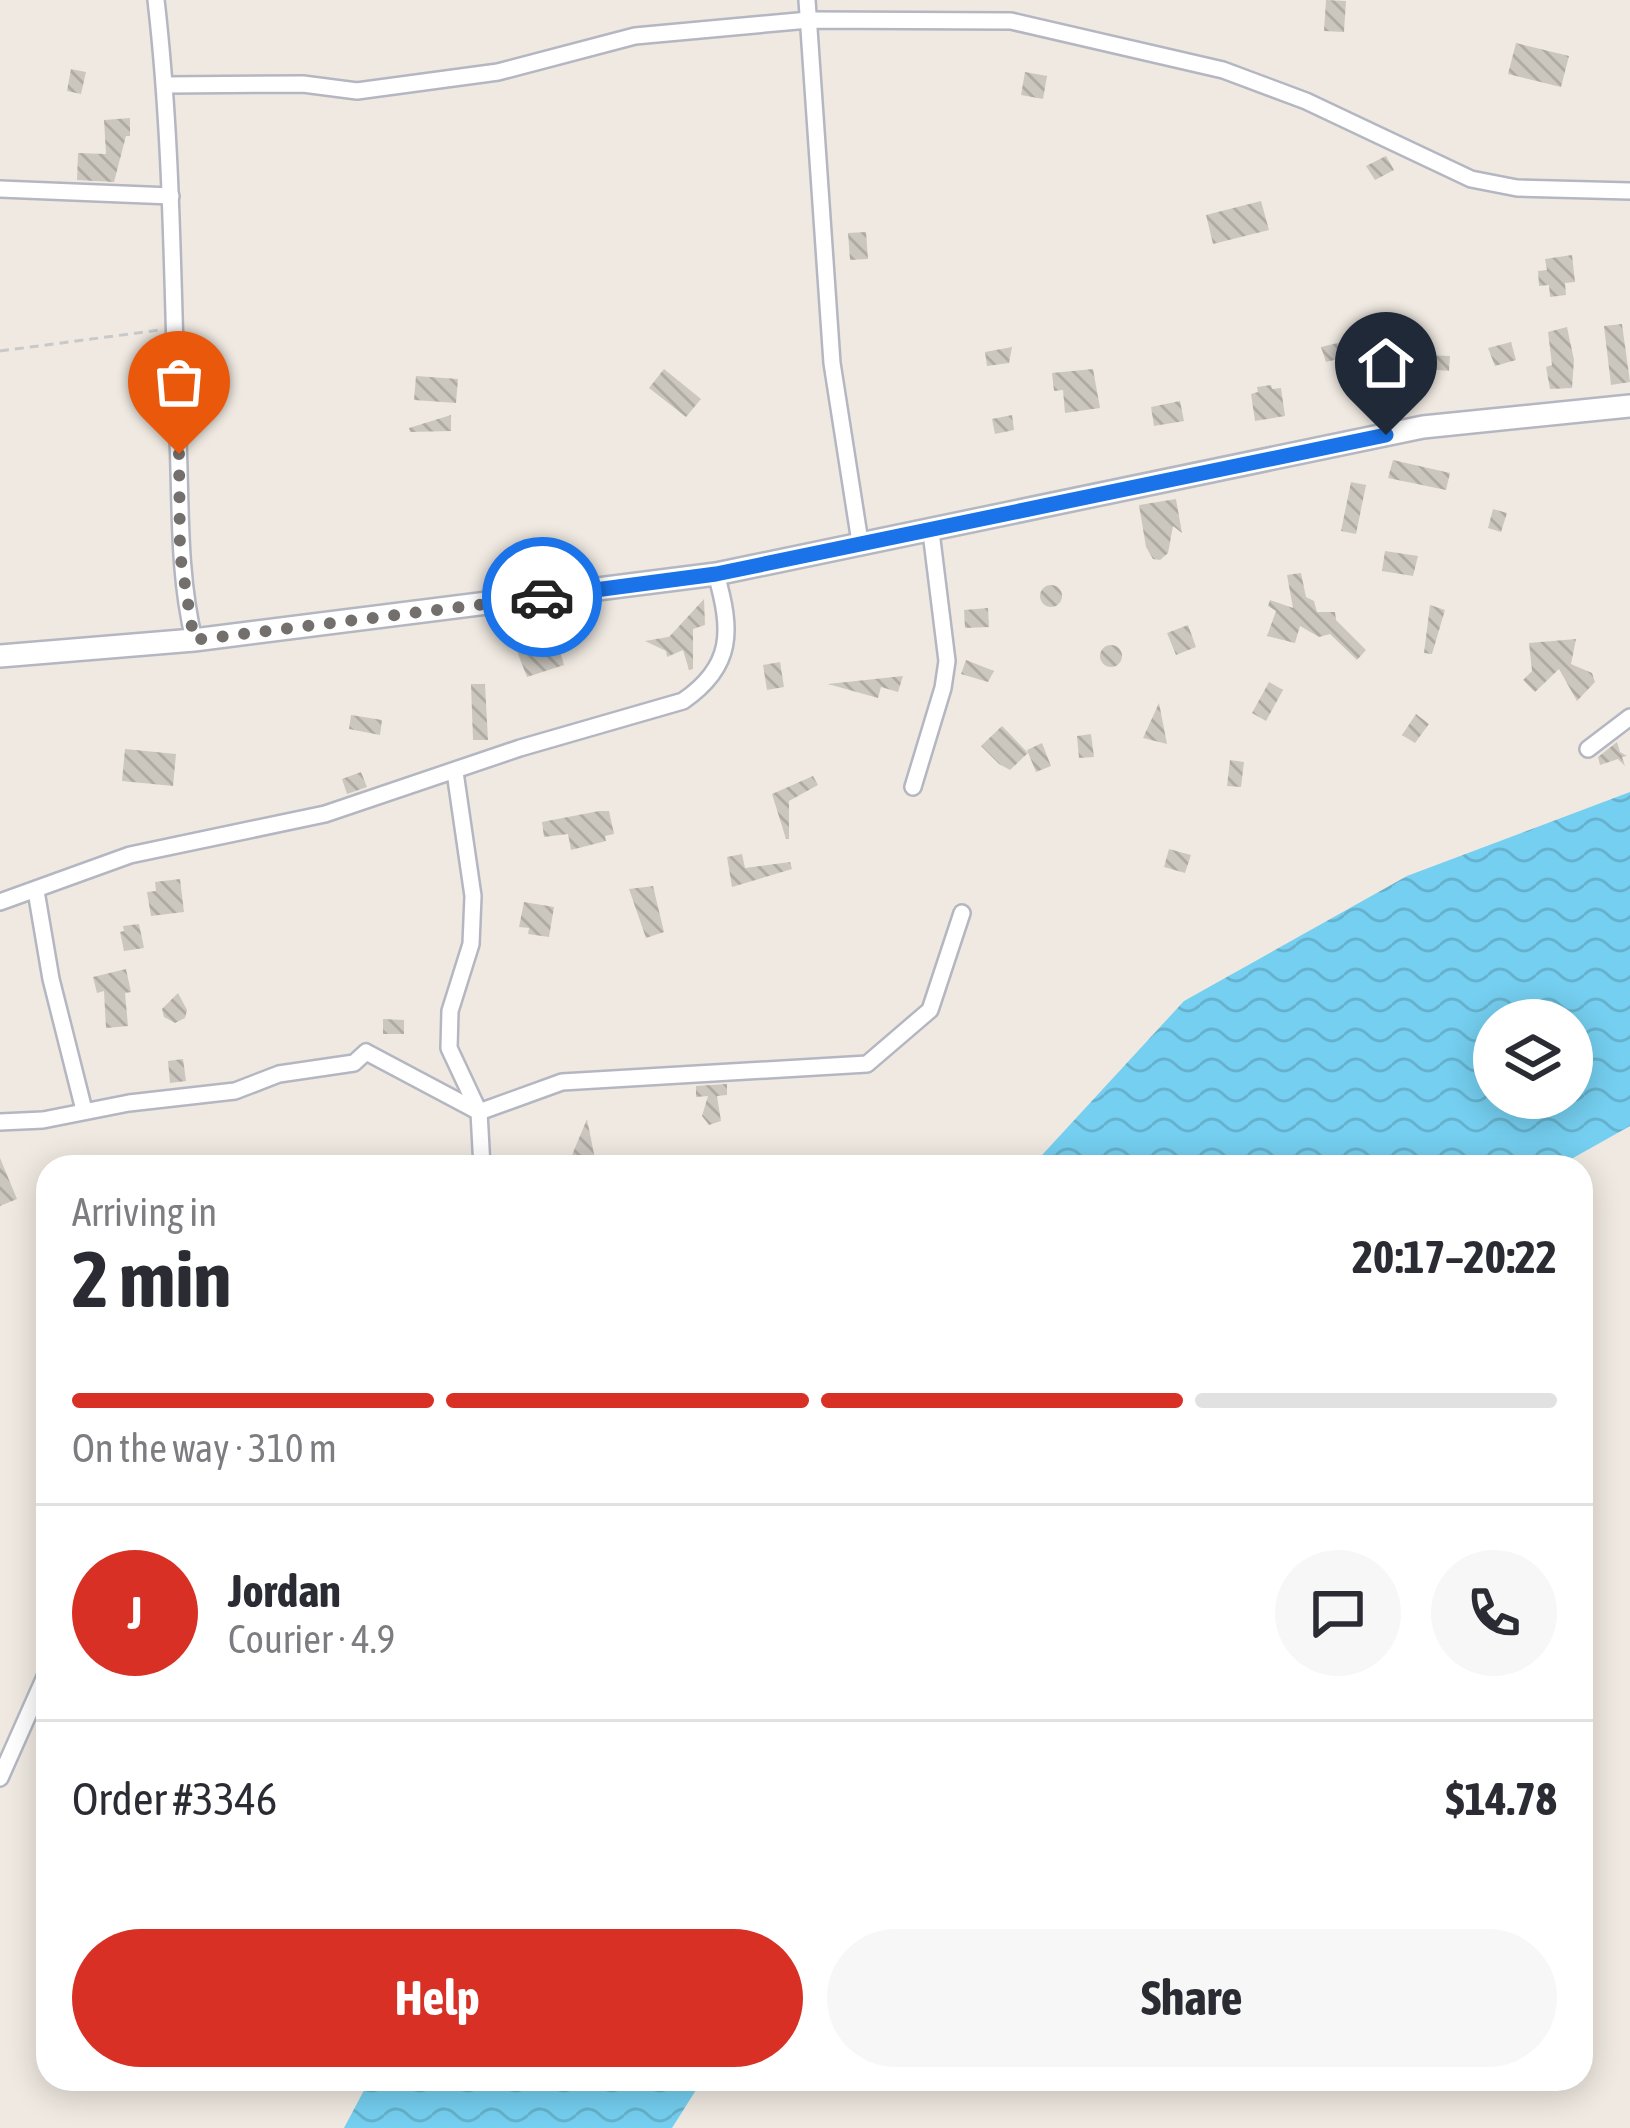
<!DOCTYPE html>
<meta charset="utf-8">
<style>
:root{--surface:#fff;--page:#f7f7f7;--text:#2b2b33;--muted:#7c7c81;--line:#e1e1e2;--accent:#d93025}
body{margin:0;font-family:"Asap Condensed",sans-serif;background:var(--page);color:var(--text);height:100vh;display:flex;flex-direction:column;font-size:45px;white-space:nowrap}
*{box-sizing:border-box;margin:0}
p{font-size:39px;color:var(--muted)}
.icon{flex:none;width:66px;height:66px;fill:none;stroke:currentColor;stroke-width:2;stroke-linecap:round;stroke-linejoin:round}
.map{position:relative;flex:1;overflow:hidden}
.side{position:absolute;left:36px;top:1155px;width:1557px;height:936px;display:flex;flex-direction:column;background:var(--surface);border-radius:36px;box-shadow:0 6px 30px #0003}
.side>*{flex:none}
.fabs{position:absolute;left:1473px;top:999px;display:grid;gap:24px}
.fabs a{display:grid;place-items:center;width:120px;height:120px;border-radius:50%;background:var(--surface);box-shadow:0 6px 30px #0003;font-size:60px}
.pin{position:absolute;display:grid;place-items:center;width:102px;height:102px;color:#fff;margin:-123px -51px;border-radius:50% 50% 50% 0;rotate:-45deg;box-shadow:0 0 12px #0007}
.pin .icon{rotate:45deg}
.courier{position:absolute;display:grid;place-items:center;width:120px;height:120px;margin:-60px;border:9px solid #1a73e8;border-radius:50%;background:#fff;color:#222;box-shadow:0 3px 15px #0007}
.headline em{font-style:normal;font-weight:700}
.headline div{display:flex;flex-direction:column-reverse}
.headline{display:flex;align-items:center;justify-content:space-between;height:204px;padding:0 36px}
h1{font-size:78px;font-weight:700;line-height:90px}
.bar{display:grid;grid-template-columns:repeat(4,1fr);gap:18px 12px;align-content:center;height:144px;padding:0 36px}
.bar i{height:15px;border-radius:9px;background:var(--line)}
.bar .on{background:var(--accent)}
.bar p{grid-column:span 4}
.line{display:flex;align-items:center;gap:30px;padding:0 36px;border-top:3px solid var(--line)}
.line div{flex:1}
.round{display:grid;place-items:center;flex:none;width:126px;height:126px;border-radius:63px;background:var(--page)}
.button{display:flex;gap:24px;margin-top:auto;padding:24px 36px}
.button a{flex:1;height:138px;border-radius:72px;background:var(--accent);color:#fff;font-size:48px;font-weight:700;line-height:138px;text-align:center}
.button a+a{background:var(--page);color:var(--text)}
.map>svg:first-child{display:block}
.water{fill:url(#water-waves);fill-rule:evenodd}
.building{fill:url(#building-back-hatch)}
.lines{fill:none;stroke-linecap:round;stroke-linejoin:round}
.street-casing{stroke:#b4b7c1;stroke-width:20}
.secondary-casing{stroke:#b4b7c1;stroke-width:26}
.path{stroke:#c9c9c9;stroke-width:3;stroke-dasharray:9 6;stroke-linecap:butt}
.street{stroke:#fff;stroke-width:15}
.secondary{stroke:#fff;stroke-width:21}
.done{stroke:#726f6d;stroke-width:12;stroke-dasharray:0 21.6}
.route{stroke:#1a73e8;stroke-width:15}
</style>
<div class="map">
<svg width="1630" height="2128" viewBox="0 0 1630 2128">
<defs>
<pattern id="water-waves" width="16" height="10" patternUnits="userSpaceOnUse" patternTransform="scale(3)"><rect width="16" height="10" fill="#75cff0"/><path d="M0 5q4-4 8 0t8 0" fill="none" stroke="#66b2ce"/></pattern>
<pattern id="building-back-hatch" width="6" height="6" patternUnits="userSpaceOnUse" patternTransform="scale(3)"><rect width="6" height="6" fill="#cbc7bf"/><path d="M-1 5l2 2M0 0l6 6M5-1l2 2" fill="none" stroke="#afaba4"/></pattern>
</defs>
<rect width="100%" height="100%" fill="#efe9e1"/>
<g class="water">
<path d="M 1630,792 L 1630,1126 L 1557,1167 L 1031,1167 L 1184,1001 L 1407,876 ZM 1494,1020 L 1572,1020 L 1572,1098 L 1494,1098 Z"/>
<path d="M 370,2079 L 703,2079 L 672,2128 L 344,2128 Z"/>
</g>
<g class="building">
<path d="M 1326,0 L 1346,1 L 1344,32 L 1324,31 Z"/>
<path d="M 1516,43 L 1569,56 L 1561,87 L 1508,74 Z"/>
<path d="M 71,69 L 86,72 L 81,94 L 67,91 Z"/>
<path d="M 1025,72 L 1047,76 L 1043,99 L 1021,95 Z"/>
<path d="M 130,118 L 130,136 L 126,136 L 114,182 L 77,180 L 78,153 L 106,154 L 104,120 Z"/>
<path d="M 1386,156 L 1394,170 L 1375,180 L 1366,166 Z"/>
<path d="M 1261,201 L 1269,230 L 1213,244 L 1206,215 Z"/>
<path d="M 866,232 L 868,259 L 850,260 L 848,233 Z"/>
<path d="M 1572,255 L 1575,282 L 1565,283 L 1566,295 L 1550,297 L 1549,285 L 1539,286 L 1538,271 L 1547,270 L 1545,259 Z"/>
<path d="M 1622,324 L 1630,382 L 1611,385 L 1604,326 Z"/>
<path d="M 1567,327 L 1574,360 L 1572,388 L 1550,389 L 1546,367 L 1552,365 L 1548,332 Z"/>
<path d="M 1342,342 L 1346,357 L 1326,362 L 1321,347 Z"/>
<path d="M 1511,342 L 1516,360 L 1495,366 L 1488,348 Z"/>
<path d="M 1012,347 L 1009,363 L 987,366 L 985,352 Z"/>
<path d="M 1426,355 L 1450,356 L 1449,371 L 1426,369 Z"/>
<path d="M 664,369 L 701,399 L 686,417 L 649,388 Z"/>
<path d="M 1093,369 L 1100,408 L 1065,413 L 1063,390 L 1054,391 L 1052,373 Z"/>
<path d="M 416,376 L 458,379 L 456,403 L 414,400 Z"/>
<path d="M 1271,385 L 1272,389 L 1281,388 L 1285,416 L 1255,421 L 1251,394 L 1258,392 L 1257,387 Z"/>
<path d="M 1180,401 L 1184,421 L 1154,426 L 1151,407 Z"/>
<path d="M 451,415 L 451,431 L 410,432 L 409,428 Z"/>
<path d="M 1012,415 L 1014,430 L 995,434 L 992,419 Z"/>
<path d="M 1393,460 L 1450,473 L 1446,490 L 1388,478 Z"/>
<path d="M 1351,482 L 1366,485 L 1356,534 L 1341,531 Z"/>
<path d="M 1176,499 L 1182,533 L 1173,526 L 1168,553 L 1160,560 L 1153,559 L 1146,547 L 1139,505 Z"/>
<path d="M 1493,509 L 1507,513 L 1501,532 L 1488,528 Z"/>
<path d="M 1385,551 L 1418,556 L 1413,576 L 1382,571 Z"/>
<path d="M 1301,573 L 1306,597 L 1314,601 L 1317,612 L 1335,612 L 1336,620 L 1366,650 L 1357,660 L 1330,634 L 1319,637 L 1300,626 L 1295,643 L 1267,636 L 1276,611 L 1268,606 L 1270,600 L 1293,608 L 1287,575 Z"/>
<circle cx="1051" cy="596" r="11"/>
<path d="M 704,599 L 705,625 L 693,629 L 693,669 L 689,670 L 683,650 L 667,657 L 666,651 L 645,641 L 679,635 L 669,637 Z"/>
<path d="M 1430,605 L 1445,610 L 1432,654 L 1424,653 Z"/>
<path d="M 988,608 L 989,627 L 965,628 L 964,610 Z"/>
<path d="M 1188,625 L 1196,647 L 1176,655 L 1167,633 Z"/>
<path d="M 553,627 L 564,665 L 527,677 L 513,641 Z"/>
<path d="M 1576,639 L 1571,664 L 1592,673 L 1595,682 L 1577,701 L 1559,669 L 1535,692 L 1523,680 L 1532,671 L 1529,643 Z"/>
<circle cx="1111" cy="656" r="11"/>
<path d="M 966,660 L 994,671 L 988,682 L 961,674 Z"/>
<path d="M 780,662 L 784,687 L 767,690 L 763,665 Z"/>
<path d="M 903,676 L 898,692 L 881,687 L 878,698 L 828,684 Z"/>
<path d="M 1269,682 L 1283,690 L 1266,721 L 1252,713 Z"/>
<path d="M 471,684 L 485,684 L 488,740 L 473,740 Z"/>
<path d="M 1159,703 L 1167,744 L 1143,738 Z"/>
<path d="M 1416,714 L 1429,724 L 1415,743 L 1402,735 Z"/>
<path d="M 351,715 L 382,720 L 380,735 L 349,729 Z"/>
<path d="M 1002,726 L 1028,753 L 1010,770 L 999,764 L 981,746 Z"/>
<path d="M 1091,734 L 1094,757 L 1079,758 L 1077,736 Z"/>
<path d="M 1617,742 L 1620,752 L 1627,756 L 1622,757 L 1625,766 L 1618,759 L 1600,765 L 1598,757 Z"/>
<path d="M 1042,743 L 1051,766 L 1036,772 L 1027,750 Z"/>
<path d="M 125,749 L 176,754 L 173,786 L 122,781 Z"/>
<path d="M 1230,760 L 1244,762 L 1241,787 L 1227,786 Z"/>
<path d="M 361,772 L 367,787 L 347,794 L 342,779 Z"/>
<path d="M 813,776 L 818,785 L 789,801 L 789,839 L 786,839 L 772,794 Z"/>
<path d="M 599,811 L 609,811 L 614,834 L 605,836 L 606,841 L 571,850 L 568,834 L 544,837 L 542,822 Z"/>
<path d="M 1169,849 L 1191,855 L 1185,873 L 1164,867 Z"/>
<path d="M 742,854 L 745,868 L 790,862 L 792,869 L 732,887 L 727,857 Z"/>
<path d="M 180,879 L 184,912 L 151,916 L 147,892 L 156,891 L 155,882 Z"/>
<path d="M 653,886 L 664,932 L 646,938 L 629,889 Z"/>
<path d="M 524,902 L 554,907 L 549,937 L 528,934 L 529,928 L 519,927 Z"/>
<path d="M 139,924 L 144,948 L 124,951 L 120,932 L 124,931 L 123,926 Z"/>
<path d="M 126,969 L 131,992 L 125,993 L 128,1026 L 106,1028 L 104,991 L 97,993 L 93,977 Z"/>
<path d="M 178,993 L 187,1010 L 185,1018 L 175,1023 L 164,1017 L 162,1009 Z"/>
<path d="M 383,1019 L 404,1020 L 404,1034 L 383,1034 Z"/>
<path d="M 183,1059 L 186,1081 L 170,1083 L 168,1061 Z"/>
<path d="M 727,1084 L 727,1095 L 717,1096 L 721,1121 L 709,1125 L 702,1116 L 708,1096 L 696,1097 L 696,1086 Z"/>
<path d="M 587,1119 L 596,1164 L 567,1167 Z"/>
<path d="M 0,1158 L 17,1199 L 0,1206 Z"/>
</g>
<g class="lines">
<g class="street-casing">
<g id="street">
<path d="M 156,0 C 173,146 172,293 178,440 C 181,508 178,573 194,640"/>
<path d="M 807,0 L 832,363 L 860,542"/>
<path d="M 166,85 L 303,84 L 357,91 L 498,72 L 635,36 L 809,20 L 1011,21 L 1223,70 L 1306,101 L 1471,179 L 1517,188 L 1630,191"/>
<path d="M 0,189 L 171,196"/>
<path d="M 1588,749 L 1630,717"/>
<path d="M 455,772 L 473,896 L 471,944 L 450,1011 L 449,1048 L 479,1112 L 482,1167"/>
<path d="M 913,787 L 943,688 L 947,661 L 931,532"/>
<path d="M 36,891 L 51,979 L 84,1110"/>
<path d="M 0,902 L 130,855 L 325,814 L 520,748 L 683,701 C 734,666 732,630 716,574"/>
<path d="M 0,1122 L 43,1120 L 129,1103 L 235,1091 L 279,1074 L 354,1063 L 366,1052 L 479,1112 L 562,1082 L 867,1064 L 930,1010 L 962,913"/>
<path d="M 0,1778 L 48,1670"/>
</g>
</g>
<g class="secondary-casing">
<path id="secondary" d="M 0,656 L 194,640 L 716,574 L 1423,427 L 1630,406"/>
</g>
<path class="path" d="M 0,351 L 160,330"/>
<use href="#street" class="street"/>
<use href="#secondary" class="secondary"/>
</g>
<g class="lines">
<path class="done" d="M 179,454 L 180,554 L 194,640 L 542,597"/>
<path class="route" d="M 542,597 L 716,574 L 1386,435"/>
</g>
</svg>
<div class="fabs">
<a><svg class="icon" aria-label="layers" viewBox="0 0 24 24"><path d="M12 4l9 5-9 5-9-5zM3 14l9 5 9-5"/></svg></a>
</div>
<div class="pin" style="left:179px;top:454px;background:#ea580c"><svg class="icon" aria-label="bag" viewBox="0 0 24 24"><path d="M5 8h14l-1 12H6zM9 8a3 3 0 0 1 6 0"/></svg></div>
<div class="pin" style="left:1386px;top:435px;background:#1f2937"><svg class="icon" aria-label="home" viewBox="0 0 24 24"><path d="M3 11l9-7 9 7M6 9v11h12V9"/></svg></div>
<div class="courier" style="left:542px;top:597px"><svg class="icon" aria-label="car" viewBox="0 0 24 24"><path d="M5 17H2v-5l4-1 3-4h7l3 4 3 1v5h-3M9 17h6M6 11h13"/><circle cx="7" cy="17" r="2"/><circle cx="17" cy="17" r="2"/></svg></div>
<section class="side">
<div class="headline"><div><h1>2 min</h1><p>Arriving in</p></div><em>20:17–20:22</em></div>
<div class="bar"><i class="on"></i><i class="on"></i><i class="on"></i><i></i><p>On the way · 310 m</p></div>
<div class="line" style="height:216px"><b class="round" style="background:var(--accent);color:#fff">J</b><div><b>Jordan</b><p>Courier · 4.9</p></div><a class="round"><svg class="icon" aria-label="chat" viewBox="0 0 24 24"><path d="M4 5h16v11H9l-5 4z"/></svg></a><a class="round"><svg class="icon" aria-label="phone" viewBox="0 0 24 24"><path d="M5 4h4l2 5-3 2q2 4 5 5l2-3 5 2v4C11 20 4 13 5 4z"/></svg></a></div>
<div class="line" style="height:156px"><div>Order #3346</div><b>$14.78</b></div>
<div class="button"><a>Help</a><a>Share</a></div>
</section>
</div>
